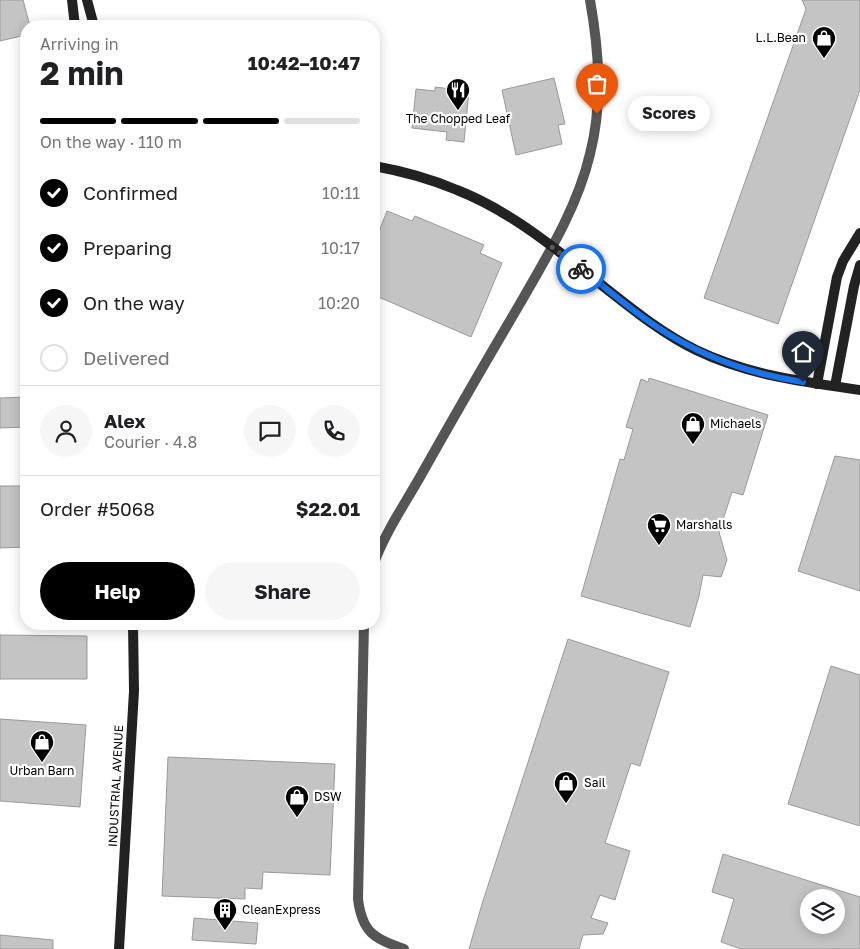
<!DOCTYPE html>
<meta charset="utf-8">
<style>
:root{--surface:#fff;--page:#f6f6f6;--text:#202124;--muted:#757577;--line:#e0e0e0;--accent:#000}
body{margin:0;font-family:"Golos Text",sans-serif;background:var(--page);color:var(--text);height:100vh;display:flex;flex-direction:column;font-size:19px;white-space:nowrap}
*{box-sizing:border-box;margin:0}
p{font-size:16px;color:var(--muted)}
.icon{flex:none;width:28px;height:28px;fill:none;stroke:currentColor;stroke-width:2;stroke-linecap:round;stroke-linejoin:round}
.map{position:relative;flex:1;overflow:hidden}
.side{position:absolute;left:20px;top:20px;width:360px;height:610px;display:flex;flex-direction:column;background:var(--surface);border-radius:20px;box-shadow:0 2px 12px #0003}
.side>*{flex:none}
.fabs{position:absolute;left:800px;top:889px;display:grid;gap:10px}
.fabs a{display:grid;place-items:center;width:45px;height:45px;border-radius:50%;background:var(--surface);box-shadow:0 2px 12px #0003;font-size:25px}
.pin{position:absolute;display:grid;place-items:center;width:42px;height:42px;color:#fff;margin:-51px -21px;border-radius:50% 50% 50% 0;rotate:-45deg;box-shadow:0 0 5px #0007}
.pin .icon{rotate:45deg}
.courier{position:absolute;display:grid;place-items:center;width:50px;height:50px;margin:-25px;border:4px solid #1a73e8;border-radius:50%;background:#fff;color:#222;box-shadow:0 1px 6px #0007}
.bubble{position:absolute;height:35px;border-radius:18px;background:var(--surface);box-shadow:0 2px 12px #0003;font-size:16px;font-weight:700;line-height:35px;text-align:center}
.overview em{font-style:normal;font-weight:700}
.overview div{display:flex;flex-direction:column-reverse}
.overview{display:flex;align-items:center;justify-content:space-between;height:85px;padding:0 20px}
h1{font-size:32px;font-weight:700;line-height:38px}
.bar{display:grid;grid-template-columns:repeat(4,1fr);gap:8px 5px;align-content:center;height:60px;padding:0 20px}
.bar i{height:6px;border-radius:4px;background:var(--line)}
.bar .current{background:var(--accent)}
.bar p{grid-column:span 4}
.line{display:flex;align-items:center;gap:12px;padding:0 20px;border-top:1px solid var(--line)}
.line div{flex:1}
.round{display:grid;place-items:center;flex:none;width:52px;height:52px;border-radius:26px;background:var(--page)}
ol{padding:0 20px;list-style:none}
li{display:flex;align-items:center;gap:15px;height:55px}
li p{margin-inline-start:auto}
li .icon{padding:5px;border-radius:50%;background:var(--accent);color:#fff;stroke-width:4}
li:last-child{color:var(--muted)}
li i{width:28px;height:28px;border:2px solid var(--line);border-radius:50%}
.button{display:flex;gap:10px;margin-top:auto;padding:10px 20px}
.button a{flex:1;height:58px;border-radius:30px;background:var(--accent);color:#fff;font-size:20px;font-weight:700;line-height:58px;text-align:center}
.button a+a{background:var(--page);color:var(--text)}
.map>svg:first-child{display:block}
.building{fill:#c4c4c4;stroke:#999;fill-rule:evenodd}
.lines{fill:none;stroke-linecap:round;stroke-linejoin:round}
.street{stroke:#555;stroke-width:10}
.secondary{stroke:#222;stroke-width:10}
.done{stroke:#595959;stroke-width:5;stroke-dasharray:0 9}
.route{stroke:#1a73e8;stroke-width:6}
.labels{text-anchor:middle;stroke-width:4.5;stroke-linejoin:round;paint-order:stroke}
.poi-label{font-size:12px;fill:#000;stroke:#fff;text-anchor:start}
.street-label{font-size:12px;fill:#000;stroke:#fff}
</style>
<div class="map">
<svg width="860" height="949" viewBox="0 0 860 949">
<rect width="100%" height="100%" fill="#fff"/>
<g class="building">
<path d="M 0,0 L 23,0 L 30,26 L 26,26 L 26,35 L 0,41 Z"/>
<path d="M 802,0 L 860,0 L 860,90 L 778,324 L 704,298 L 806,9 Z"/>
<path d="M 554,78 L 565,124 L 558,125 L 562,144 L 516,155 L 502,90 Z"/>
<path d="M 435,87 L 469,91 L 464,142 L 446,140 L 447,132 L 412,128 L 416,89 L 435,91 Z"/>
<path d="M 387,211 L 412,221 L 415,216 L 484,245 L 480,253 L 502,263 L 471,337 L 374,295 L 374,244 Z"/>
<path d="M 649,378 L 768,415 L 743,495 L 732,492 L 719,532 L 727,560 L 721,577 L 703,575 L 699,596 L 690,627 L 581,596 L 620,459 L 624,460 L 633,429 L 626,427 L 641,379 L 648,382 Z"/>
<path d="M 26,397 L 26,427 L 0,428 L 0,398 Z"/>
<path d="M 835,456 L 860,460 L 860,591 L 798,571 Z"/>
<path d="M 0,486 L 26,486 L 26,547 L 0,548 Z"/>
<path d="M 0,635 L 87,636 L 87,679 L 0,679 Z"/>
<path d="M 568,639 L 669,672 L 640,766 L 631,763 L 605,843 L 630,851 L 615,900 L 600,895 L 591,918 L 608,923 L 603,934 L 583,935 L 579,949 L 469,949 L 482,904 Z"/>
<path d="M 831,666 L 860,675 L 860,826 L 788,804 Z"/>
<path d="M 0,719 L 86,725 L 80,807 L 0,801 Z"/>
<path d="M 168,757 L 335,764 L 330,875 L 263,872 L 262,889 L 245,888 L 245,899 L 162,896 Z"/>
<path d="M 723,854 L 860,897 L 860,949 L 741,949 L 721,942 L 734,899 L 712,892 ZM 809,898 L 836,898 L 836,925 L 809,925 Z"/>
<path d="M 194,918 L 258,923 L 256,944 L 192,940 Z"/>
<path d="M 0,935 L 53,940 L 53,949 L 0,949 Z"/>
</g>
<g class="lines">
<g class="street">
<path d="M 374,563 C 385,533 404,505 420,477 C 452,420 485,363 518,307 C 546,258 577,209 590,154 C 603,103 599,51 590,0"/>
<path d="M 364,624 L 358,899 C 362,932 374,939 404,949"/>
</g>
<g class="secondary">
<path d="M 72,0 L 75,26"/>
<path d="M 87,0 L 94,26"/>
<path d="M 374,166 C 402,171 431,179 457,190 C 506,209 550,244 590,276 C 624,302 657,331 696,350 C 748,375 803,382 860,390"/>
<path d="M 817,384 L 837,277 L 843,261 L 860,233"/>
<path d="M 835,386 L 854,286 L 860,265"/>
<path d="M 119,949 L 134,691 L 133,624"/>
</g>
</g>
<g class="lines">
<path class="done" d="M 581,269 L 552,247 C 575,200 590,166 597,114"/>
<path class="route" d="M 581,269 C 606,288 631,310 657,327 C 702,357 750,374 803,382"/>
</g>
<defs>
<g id="shop-pin" transform="scale(1.25)"><path d="M0 17L-7.5 6A9.5 9.5 0 1 1 7.5 6Z" fill="#000" stroke="#fff"/><path d="M-5-2.5h2.3a2.7 3.5 0 0 1 5.4 0H5L5.5 6h-11ZM-1.5-2.5h3a1.5 2.3 0 0 0-3 0Z" fill="#fff"/></g>
<g id="restaurant-pin" transform="scale(1.25)"><path d="M0 17L-7.5 6A9.5 9.5 0 1 1 7.5 6Z" fill="#000" stroke="#fff"/><path d="M-5-6h1v4h1v-4h1v4h1v-4h1v5L-1.5 .5V6h-2V.5L-5-1ZM5-6V6H3V1.5H1.5Q1.5-4 5-6Z" fill="#fff"/></g>
<g id="supermarket-pin" transform="scale(1.25)"><path d="M0 17L-7.5 6A9.5 9.5 0 1 1 7.5 6Z" fill="#000" stroke="#fff"/><path d="M-6-5.5h2.5l.6 2H6L4.5 2H-2.5L-4.4-4H-6ZM-1.5 3.2a1.3 1.3 0 1 0 .1 0ZM3 3.2a1.3 1.3 0 1 0 .1 0Z" fill="#fff"/></g>
<g id="building-pin" transform="scale(1.25)"><path d="M0 17L-7.5 6A9.5 9.5 0 1 1 7.5 6Z" fill="#000" stroke="#fff"/><path d="M-4-6H4V6H1V3H-1V6H-4ZM-2.5-4.3h1.7v1.8h-1.7ZM.8-4.3h1.7v1.8H.8ZM-2.5-1h1.7V.8h-1.7ZM.8-1h1.7V.8H.8Z" fill="#fff"/></g>
</defs>
<g fill-rule="evenodd">
<use href="#shop-pin" x="824" y="38"/>
<use href="#restaurant-pin" x="458" y="90"/>
<use href="#shop-pin" x="693" y="424"/>
<use href="#supermarket-pin" x="659" y="525"/>
<use href="#shop-pin" x="42" y="742"/>
<use href="#shop-pin" x="566" y="783"/>
<use href="#shop-pin" x="297" y="797"/>
<use href="#building-pin" x="225" y="910"/>
</g>
<g class="labels">
<g class="poi-label">
<text x="806" y="42" text-anchor="end">L.L.Bean</text>
<text x="458" y="123" text-anchor="middle">The Chopped Leaf</text>
<text x="710" y="428">Michaels</text>
<text x="676" y="529">Marshalls</text>
<text x="42" y="775" text-anchor="middle">Urban Barn</text>
<text x="584" y="787">Sail</text>
<text x="314" y="801">DSW</text>
<text x="242" y="914">CleanExpress</text>
</g>
<g class="street-label">
<text transform="translate(116 786) rotate(-87)" y="4">INDUSTRIAL AVENUE</text>
</g>
</g>
</svg>
<div class="fabs">
<a><svg class="icon" aria-label="layers" viewBox="0 0 24 24"><path d="M12 4l9 5-9 5-9-5zM3 14l9 5 9-5"/></svg></a>
</div>
<div class="pin" style="left:597px;top:114px;background:#ea580c"><svg class="icon" aria-label="bag" viewBox="0 0 24 24"><path d="M5 8h14l-1 12H6zM9 8a3 3 0 0 1 6 0"/></svg></div>
<div class="pin" style="left:803px;top:382px;background:#1f2937"><svg class="icon" aria-label="home" viewBox="0 0 24 24"><path d="M3 11l9-7 9 7M6 9v11h12V9"/></svg></div>
<div class="courier" style="left:581px;top:269px"><svg class="icon" aria-label="bike" viewBox="0 0 24 24"><circle cx="6" cy="16" r="4"/><circle cx="18" cy="16" r="4"/><path d="M6 16l4-8h5l3 8M10 8l3 8H6M13 5h3"/></svg></div>
<div class="bubble" style="left:628px;top:96px;width:82px">Scores</div>
<section class="side">
<div class="overview"><div><h1>2 min</h1><p>Arriving in</p></div><em>10:42–10:47</em></div>
<div class="bar"><i class="current"></i><i class="current"></i><i class="current"></i><i></i><p>On the way · 110 m</p></div>
<ol>
<li><svg class="icon" aria-label="check" viewBox="0 0 24 24"><path d="M5 12l5 5 9-10"/></svg>Confirmed<p>10:11</p></li>
<li><svg class="icon" aria-label="check" viewBox="0 0 24 24"><path d="M5 12l5 5 9-10"/></svg>Preparing<p>10:17</p></li>
<li><svg class="icon" aria-label="check" viewBox="0 0 24 24"><path d="M5 12l5 5 9-10"/></svg>On the way<p>10:20</p></li>
<li><i></i>Delivered</li>
</ol>
<div class="line" style="height:90px"><a class="round"><svg class="icon" aria-label="person" viewBox="0 0 24 24"><circle cx="12" cy="8" r="4"/><path d="M4 21q1-7 8-7t8 7"/></svg></a><div><b>Alex</b><p>Courier · 4.8</p></div><a class="round"><svg class="icon" aria-label="chat" viewBox="0 0 24 24"><path d="M4 5h16v11H9l-5 4z"/></svg></a><a class="round"><svg class="icon" aria-label="phone" viewBox="0 0 24 24"><path d="M5 4h4l2 5-3 2q2 4 5 5l2-3 5 2v4C11 20 4 13 5 4z"/></svg></a></div>
<div class="line" style="height:65px"><div>Order #5068</div><b>$22.01</b></div>
<div class="button"><a>Help</a><a>Share</a></div>
</section>
</div>
